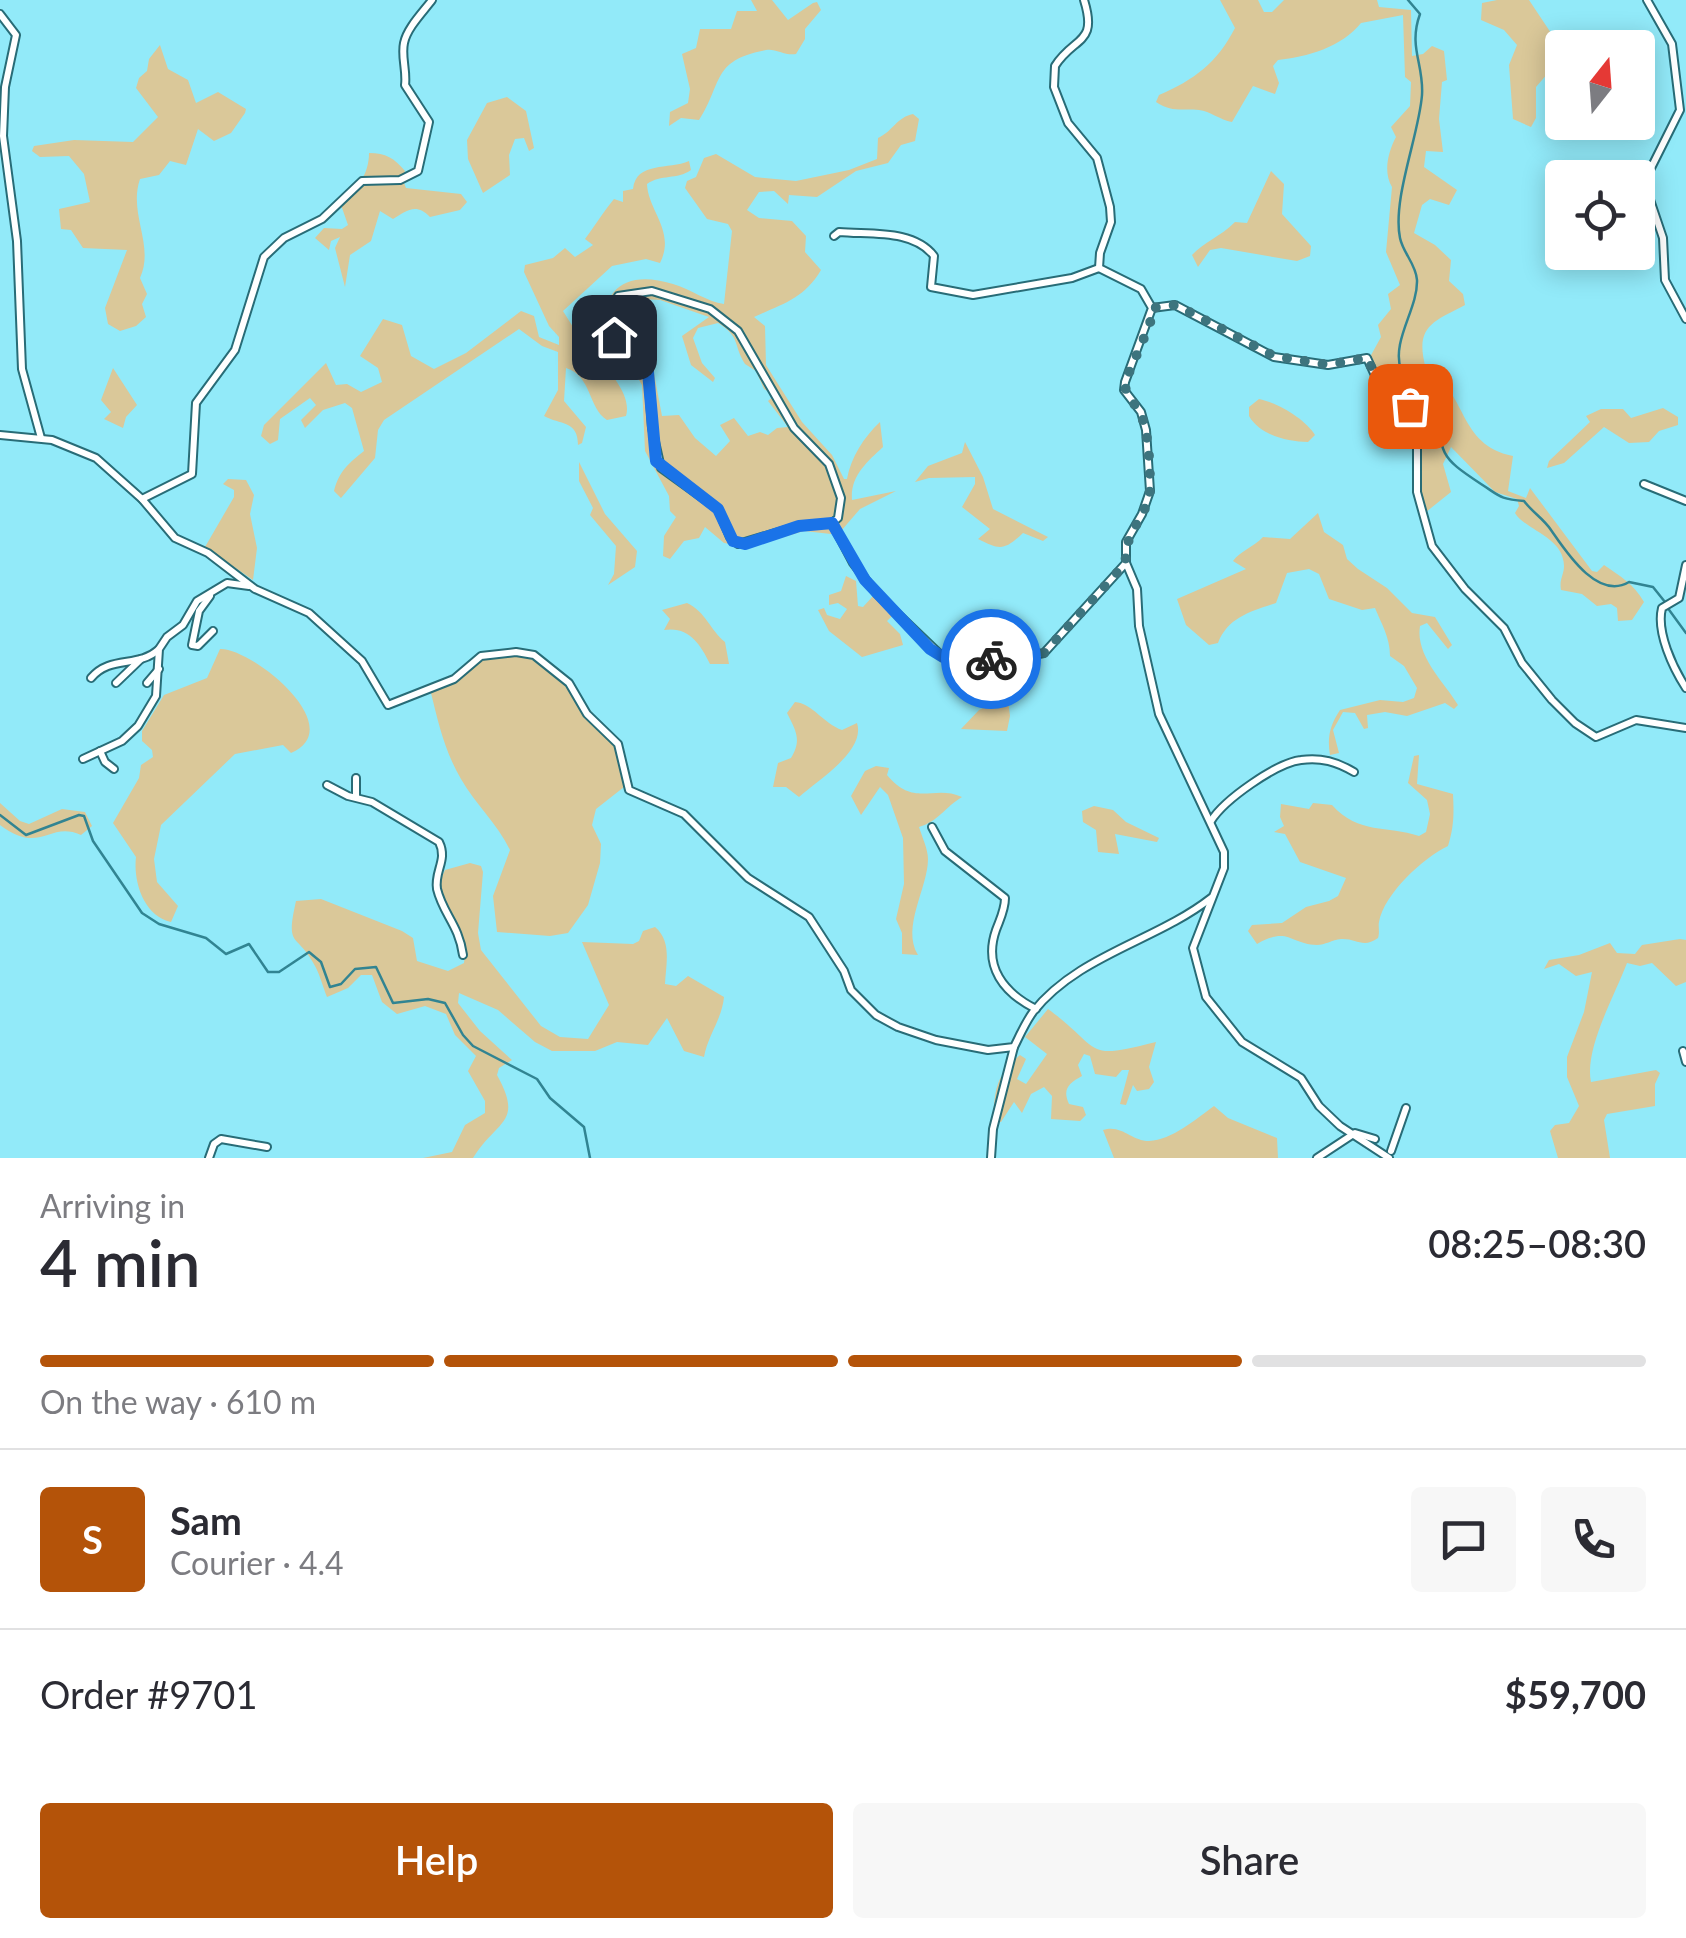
<!DOCTYPE html>
<meta charset="utf-8">
<style>
:root{--surface:#fff;--page:#f7f7f7;--text:#2b2b33;--muted:#7c7c81;--line:#e1e1e2;--accent:#b45309}
body{margin:0;font-family:Lato,sans-serif;background:var(--page);color:var(--text);height:100vh;display:flex;flex-direction:column;font-size:38px;white-space:nowrap}
*{box-sizing:border-box;margin:0}
p{font-size:32px;color:var(--muted)}
.icon{flex:none;width:55px;height:55px;fill:none;stroke:currentColor;stroke-width:2;stroke-linecap:round;stroke-linejoin:round}
.map{position:relative;height:1158px;overflow:hidden}
.drawer{display:flex;flex-direction:column;background:var(--surface);flex:1}
.drawer>*{flex:none}
.needle{width:65px;rotate:17deg}
.fabs{position:absolute;left:1545px;top:30px;display:grid;gap:20px}
.fabs a{display:grid;place-items:center;width:110px;height:110px;border-radius:10px;background:var(--surface);box-shadow:0 5px 25px #0003;font-size:50px}
.pin{position:absolute;display:grid;place-items:center;width:85px;height:85px;color:#fff;margin:-42px;border-radius:20px;box-shadow:0 5px 15px #0006}
.courier{position:absolute;display:grid;place-items:center;width:100px;height:100px;margin:-50px;border:8px solid #1a73e8;border-radius:50%;background:#fff;color:#222;box-shadow:0 2px 12px #0007}
.overview em{font-style:normal;font-weight:600}
.overview div{display:flex;flex-direction:column-reverse}
.overview{display:flex;align-items:center;justify-content:space-between;height:170px;padding:0 40px}
h1{font-size:65px;font-weight:600;line-height:75px}
.bar{display:grid;grid-template-columns:repeat(4,1fr);gap:15px 10px;align-content:center;height:120px;padding:0 40px}
.bar i{height:12px;border-radius:8px;background:var(--line)}
.bar .selected{background:var(--accent)}
.bar p{grid-column:span 4}
.line{display:flex;align-items:center;gap:25px;padding:0 40px;border-top:2px solid var(--line)}
.line div{flex:1}
.round{display:grid;place-items:center;flex:none;width:105px;height:105px;border-radius:10px;background:var(--page)}
.action{display:flex;gap:20px;margin-top:auto;padding:20px 40px}
.action a{flex:1;height:115px;border-radius:10px;background:var(--accent);color:#fff;font-size:40px;font-weight:600;line-height:115px;text-align:center}
.action a+a{background:var(--page);color:var(--text)}
.map>svg:first-child{display:block}
.green{fill:#dac899;fill-rule:evenodd}
.lines{fill:none;stroke-linecap:round;stroke-linejoin:round}
.stream{stroke:#318492;stroke-width:2.5}
.minor-casing{stroke:#286c77;stroke-width:10}
.minor{stroke:#fff;stroke-width:6}
.done{stroke:#3d747e;stroke-width:10;stroke-dasharray:0 18}
.route{stroke:#1a73e8;stroke-width:12}
</style>
<div class="map">
<svg width="1686" height="1158" viewBox="0 0 1686 1158">
<rect width="100%" height="100%" fill="#92eaf9"/>
<g class="green">
<path d="M 751,0 L 772,0 L 788,20 L 813,3 L 817,2 L 821,10 L 805,29 L 805,39 L 796,54 C 785,56 775,48 766,50 C 711,60 723,83 699,120 L 681,118 L 669,126 L 670,112 L 688,103 L 690,89 L 682,54 L 696,48 L 700,29 L 731,29 L 737,11 L 757,11 Z"/>
<path d="M 1220,0 L 1258,0 L 1264,12 L 1272,12 L 1284,0 L 1377,0 L 1379,7 L 1411,10 L 1412,56 L 1423,54 L 1432,46 L 1444,51 L 1447,80 L 1442,82 L 1439,119 L 1443,152 L 1426,151 L 1424,167 L 1457,190 L 1449,205 L 1430,199 L 1422,205 L 1414,233 L 1435,245 L 1451,260 L 1449,281 L 1463,294 L 1465,305 C 1433,322 1414,326 1426,369 C 1468,391 1457,445 1513,456 L 1508,491 L 1526,498 L 1530,488 L 1592,571 L 1597,572 L 1604,565 C 1620,576 1634,584 1644,602 L 1632,620 L 1618,621 L 1617,608 L 1611,604 L 1597,606 L 1582,594 L 1561,590 C 1559,579 1564,575 1564,566 C 1564,537 1525,530 1515,513 L 1519,506 L 1517,499 L 1495,492 L 1451,447 L 1443,464 L 1451,492 L 1426,512 L 1420,497 L 1420,433 L 1412,404 L 1376,374 L 1370,357 L 1381,337 L 1378,325 L 1391,309 L 1388,294 L 1400,285 L 1386,252 L 1392,187 C 1383,172 1388,152 1396,137 L 1391,127 L 1410,106 L 1411,82 L 1405,77 L 1403,15 L 1361,23 C 1342,47 1307,57 1278,60 L 1273,66 L 1279,83 L 1275,94 L 1253,86 L 1232,122 C 1220,120 1210,111 1199,110 C 1182,108 1172,113 1156,102 L 1159,95 C 1194,80 1217,63 1235,28 Z"/>
<path d="M 1497,0 L 1529,0 L 1553,36 L 1574,34 L 1584,47 L 1562,48 L 1555,65 L 1536,87 L 1536,118 L 1531,127 L 1513,119 L 1509,65 L 1517,45 L 1504,30 L 1481,20 L 1482,3 Z"/>
<path d="M 160,45 L 168,69 L 188,80 L 196,103 L 218,92 L 246,109 L 245,113 L 231,133 L 214,141 L 198,129 L 186,165 L 170,161 L 159,175 L 140,179 C 128,214 155,245 140,278 L 147,294 L 142,304 L 146,317 L 136,326 L 120,331 L 108,324 L 105,308 L 127,250 L 83,248 L 71,230 L 61,229 L 59,209 L 90,202 L 84,174 L 69,156 L 40,157 L 32,151 L 34,146 L 74,140 L 133,142 L 158,117 L 136,88 L 139,78 L 147,71 L 149,59 Z"/>
<path d="M 507,97 L 526,111 L 534,148 L 529,151 L 524,138 L 515,139 L 509,155 L 510,175 L 483,193 L 468,159 L 467,140 L 487,103 Z"/>
<path d="M 913,114 L 919,119 L 915,141 L 901,145 L 888,163 L 856,171 L 817,197 L 789,195 L 788,204 L 774,191 L 759,192 L 747,210 L 759,218 L 792,221 L 806,236 L 805,252 L 821,270 C 804,299 782,304 754,317 L 765,326 L 766,365 L 802,422 L 832,455 L 844,479 L 847,479 C 851,457 864,437 880,422 L 883,447 C 867,462 850,476 852,500 L 896,491 L 860,509 L 841,531 L 831,534 L 804,531 L 750,547 L 724,543 L 705,527 L 699,538 L 684,541 L 670,559 L 663,556 L 664,536 L 676,517 L 670,511 L 669,496 L 645,451 L 642,385 L 631,366 L 603,336 C 601,287 627,270 673,284 C 691,289 707,302 724,304 L 732,231 L 728,224 L 707,219 L 685,188 L 687,181 L 696,177 L 704,158 L 716,154 L 755,177 L 796,181 L 849,170 L 877,159 L 878,138 C 892,132 897,117 913,114 ZM 629,298 L 660,300 L 709,317 L 682,336 L 691,365 L 713,382 L 715,378 L 702,363 L 693,338 L 698,328 L 718,323 C 741,337 733,345 745,364 L 756,371 L 764,389 L 775,395 L 768,401 L 788,427 L 777,428 L 768,435 L 760,432 L 748,436 L 734,418 L 720,425 L 730,441 L 716,456 L 695,438 L 679,415 L 662,416 L 652,363 L 619,330 L 619,311 Z"/>
<path d="M 369,153 C 386,153 394,158 405,171 L 402,178 L 406,188 L 461,194 L 467,202 L 460,210 L 430,217 C 416,202 406,211 393,219 L 380,211 L 371,241 L 350,255 L 345,287 L 335,248 L 340,237 L 331,241 L 329,250 L 315,238 L 324,228 L 342,229 L 348,225 L 341,205 C 357,188 369,175 369,153 Z"/>
<path d="M 689,161 L 691,170 C 677,180 661,174 647,184 C 648,211 676,231 660,263 L 646,259 L 612,266 L 563,311 L 573,327 L 589,327 C 595,337 597,347 601,357 C 610,375 632,395 626,416 L 607,420 C 588,408 592,376 566,368 L 564,401 L 586,427 L 582,443 L 578,445 C 578,420 560,425 544,416 L 558,390 L 558,352 L 542,346 L 519,329 L 384,420 L 378,430 L 375,458 L 341,498 L 334,491 C 339,471 349,463 364,451 L 352,408 L 345,403 L 323,410 L 305,428 L 301,420 L 316,405 L 310,398 L 280,419 L 278,440 L 270,444 L 261,436 L 264,425 L 326,363 L 336,385 L 347,384 L 361,392 L 382,382 L 378,368 L 360,356 L 383,319 L 402,325 L 411,356 L 434,369 L 466,353 L 521,311 L 534,316 L 539,337 L 559,345 L 559,337 L 549,326 L 524,272 L 525,265 L 553,258 L 565,248 L 575,257 L 593,245 L 585,239 C 595,226 603,212 614,199 L 623,202 L 623,191 L 633,189 C 636,161 669,170 689,161 Z"/>
<path d="M 1271,171 L 1284,184 L 1282,214 L 1311,246 L 1310,256 L 1297,261 L 1221,248 L 1210,250 L 1198,267 L 1192,255 C 1204,242 1220,237 1235,222 L 1247,223 Z"/>
<path d="M 113,368 L 137,405 L 126,417 L 123,428 L 104,419 L 111,412 L 101,400 Z"/>
<path d="M 1259,399 C 1278,403 1305,419 1315,435 L 1308,442 C 1287,442 1260,435 1249,416 L 1249,407 Z"/>
<path d="M 1663,408 L 1678,417 L 1678,425 L 1659,431 L 1649,442 L 1629,443 L 1604,427 L 1564,463 L 1547,468 L 1549,461 L 1590,422 L 1586,416 L 1601,409 L 1623,409 L 1631,418 Z"/>
<path d="M 965,442 L 983,477 L 993,509 L 1048,537 L 1043,541 L 1023,533 C 1004,551 1000,550 978,539 L 990,529 L 962,507 L 975,484 L 975,477 L 929,478 L 915,482 L 928,466 L 962,453 Z"/>
<path d="M 579,462 L 605,514 L 637,551 L 635,567 L 608,585 L 614,574 L 616,546 L 590,515 L 593,508 L 579,481 Z"/>
<path d="M 228,479 L 246,480 L 254,495 L 250,514 L 257,548 L 253,580 L 205,547 L 234,497 L 234,490 L 223,484 Z"/>
<path d="M 1318,513 L 1324,532 L 1343,545 L 1347,559 L 1358,569 L 1387,588 L 1412,613 L 1435,617 L 1452,645 L 1448,649 L 1427,623 L 1420,626 C 1415,656 1445,683 1458,705 L 1454,709 L 1445,703 L 1407,716 L 1385,712 L 1367,715 L 1368,728 L 1364,729 L 1355,713 L 1343,712 L 1333,730 L 1339,753 L 1330,755 C 1327,737 1330,725 1340,710 L 1380,700 L 1403,702 L 1414,698 L 1417,688 L 1404,666 L 1390,656 C 1390,637 1381,623 1375,608 L 1362,610 L 1329,599 L 1319,574 L 1309,569 L 1287,573 L 1276,603 C 1252,611 1228,617 1218,643 L 1209,645 L 1186,625 L 1177,599 L 1246,569 L 1233,561 C 1240,551 1254,547 1263,537 L 1290,539 Z"/>
<path d="M 846,576 L 856,581 L 858,606 L 863,607 L 874,595 L 894,614 L 887,621 L 900,634 L 903,645 L 862,657 L 829,631 L 818,610 L 824,608 L 827,615 L 840,619 L 847,609 L 838,603 L 829,605 L 829,595 L 841,591 Z"/>
<path d="M 687,603 C 706,612 710,630 725,642 L 729,664 L 710,664 C 700,643 688,626 664,630 L 670,619 L 662,610 Z"/>
<path d="M 220,649 C 250,647 351,727 291,753 L 283,745 L 235,754 L 161,825 L 154,859 L 157,882 L 178,906 L 171,922 C 144,916 133,882 136,857 L 113,823 L 139,778 L 141,765 L 153,757 L 152,750 L 142,741 L 142,731 L 164,695 L 207,678 Z"/>
<path d="M 518,654 C 548,659 603,720 617,747 C 623,758 622,775 624,787 L 596,809 L 592,825 L 601,844 L 600,863 L 588,905 L 568,933 L 550,936 L 497,932 L 493,896 L 510,850 C 497,823 475,804 461,779 C 444,750 438,721 430,689 L 457,680 L 482,659 Z"/>
<path d="M 990,673 L 1003,673 L 1005,677 L 1010,716 L 1007,731 L 961,729 L 979,710 L 993,703 L 993,694 L 986,678 Z"/>
<path d="M 795,702 C 812,703 824,724 842,730 L 857,723 C 866,751 818,780 799,797 L 786,787 L 773,787 L 778,763 L 791,758 C 802,740 796,731 787,713 Z"/>
<path d="M 1419,755 L 1417,784 L 1453,794 C 1454,813 1454,827 1448,846 C 1423,858 1384,894 1379,922 C 1378,927 1380,932 1378,938 C 1363,949 1356,938 1341,939 C 1332,940 1325,945 1317,945 C 1289,944 1289,926 1257,944 L 1248,931 L 1252,925 L 1282,923 L 1306,907 L 1329,901 L 1338,896 L 1346,878 L 1300,862 L 1285,834 L 1274,832 L 1284,826 L 1280,817 L 1281,804 L 1309,809 L 1313,803 L 1332,805 C 1359,835 1387,825 1419,836 L 1426,832 L 1430,814 L 1427,800 L 1408,783 L 1414,756 Z"/>
<path d="M 876,766 L 889,768 L 887,775 C 914,808 934,784 962,797 C 945,807 939,821 919,827 C 922,837 928,849 928,859 C 928,888 901,927 918,955 L 902,954 L 902,933 L 896,919 L 904,884 L 903,838 L 888,795 L 880,787 L 861,815 L 851,796 L 865,771 Z"/>
<path d="M 0,803 L 20,821 L 29,824 L 62,809 L 85,812 L 92,826 L 81,835 C 49,820 41,856 0,825 Z"/>
<path d="M 1094,806 L 1113,810 L 1126,822 L 1159,838 L 1157,842 L 1115,834 L 1119,854 L 1098,852 L 1096,830 L 1083,822 L 1082,811 Z"/>
<path d="M 470,863 L 481,866 L 483,872 L 478,933 L 481,950 L 541,1026 L 560,1037 L 588,1039 L 609,1005 L 582,942 L 633,944 L 639,941 L 643,931 L 655,927 C 672,941 666,964 665,984 L 676,986 L 688,976 L 724,997 C 722,1019 708,1035 704,1057 L 684,1051 L 667,1018 L 648,1045 L 617,1042 L 595,1051 L 552,1051 L 535,1042 L 498,1010 L 459,993 L 458,1003 L 480,1031 L 512,1060 L 499,1068 L 497,1075 C 524,1124 497,1119 473,1158 L 423,1158 L 452,1152 L 465,1125 L 485,1113 L 485,1101 L 468,1071 L 476,1056 L 455,1035 L 446,1014 L 425,1006 L 397,1014 L 382,1002 L 372,975 L 361,975 L 348,988 L 327,997 C 323,987 320,975 315,966 C 297,931 285,950 296,901 L 321,899 L 402,931 L 413,938 L 417,961 L 448,971 L 464,963 C 468,931 428,901 445,870 Z"/>
<path d="M 1680,939 L 1686,940 L 1686,982 L 1676,986 L 1652,963 L 1640,966 L 1627,963 C 1615,995 1584,1049 1591,1082 L 1656,1070 L 1660,1073 L 1655,1084 L 1655,1106 L 1607,1114 L 1604,1120 L 1610,1158 L 1558,1158 L 1550,1131 L 1555,1125 L 1569,1123 L 1579,1106 L 1567,1077 L 1567,1057 L 1584,1012 L 1592,972 L 1576,976 L 1559,964 L 1544,969 L 1549,960 L 1579,955 L 1610,943 L 1617,953 L 1635,954 L 1642,945 Z"/>
<path d="M 1048,1009 C 1104,1050 1081,1061 1156,1042 L 1149,1067 L 1154,1082 L 1149,1089 L 1137,1091 L 1133,1085 L 1126,1105 L 1120,1104 L 1129,1070 L 1122,1070 L 1116,1077 L 1095,1074 L 1090,1056 L 1084,1054 L 1078,1065 L 1082,1076 C 1069,1083 1062,1089 1069,1104 L 1083,1107 L 1086,1115 L 1080,1121 L 1051,1119 L 1052,1096 L 1044,1087 L 1031,1094 L 1022,1113 L 1014,1102 L 1001,1122 L 993,1122 C 995,1089 995,1077 1020,1055 L 1026,1059 L 1017,1079 L 1026,1084 L 1047,1054 L 1025,1037 Z"/>
<path d="M 1214,1106 L 1228,1118 L 1277,1138 L 1278,1158 L 1114,1158 L 1103,1130 C 1122,1124 1131,1141 1149,1141 C 1172,1140 1196,1119 1214,1106 Z"/>
</g>
<g class="lines">
<g class="stream">
<path d="M 1408,0 L 1420,14 C 1408,47 1424,64 1422,95 C 1419,135 1392,199 1400,238 C 1403,253 1416,264 1417,280 C 1418,309 1391,341 1401,370 C 1407,387 1430,391 1440,404 C 1439,454 1440,457 1481,484 C 1500,496 1499,499 1524,501 C 1532,512 1544,519 1551,530 C 1565,550 1597,601 1629,582 L 1653,587 L 1665,602"/>
<path d="M 1667,607 L 1686,633"/>
<path d="M 0,815 L 26,835 L 79,815 L 84,816 L 93,841 L 142,913 L 159,924 L 206,938 L 226,954 L 249,944 L 268,972 L 279,972 L 309,952 L 321,962 L 330,987 L 341,984 L 355,969 L 376,967 L 393,1003 L 428,999 L 445,1003 L 463,1035 L 473,1046 L 537,1079 L 550,1098 L 584,1127 L 590,1158"/>
</g>
<g class="minor-casing">
<g id="minor">
<path d="M 1084,0 C 1098,45 1074,36 1055,66 L 1054,87 L 1068,123 L 1097,158 L 1110,207 L 1111,222 L 1100,253 L 1099,268 L 1141,289 L 1152,308 L 1125,382 L 1124,390 L 1141,412 L 1146,430 L 1150,491 L 1142,514 L 1126,542 L 1126,563 L 1137,589 L 1139,626 L 1159,714 L 1224,852 L 1224,868 L 1193,948 L 1206,997 L 1242,1042 L 1301,1078 L 1319,1106 L 1340,1126 L 1389,1158"/>
<path d="M 1647,0 L 1672,44 L 1680,110 L 1644,182 L 1663,238 L 1665,280 L 1686,319"/>
<path d="M 0,14 L 16,35 L 5,87 L 3,136 L 17,241 L 22,369 L 41,438"/>
<path d="M 834,236 L 839,232 C 870,235 913,229 934,256 L 931,287 L 973,295 L 1072,278 L 1099,268"/>
<path d="M 652,291 L 710,309 L 738,331 L 794,428 L 829,464 L 841,498 L 838,518 L 832,523 L 799,526 L 738,544 L 730,537 L 718,509 L 661,468 L 652,428 L 648,372 L 614,337 C 610,323 611,309 618,296 Z"/>
<path d="M 1152,308 L 1175,305 L 1274,357 L 1328,365 L 1367,358 L 1378,382 L 1410,406 L 1417,439 L 1417,492 L 1432,546 L 1465,589 L 1504,628 L 1522,663 L 1552,700 L 1575,723 L 1596,737 L 1636,720 L 1686,728"/>
<path d="M 0,435 L 52,440 L 96,458 L 142,499 L 175,538 L 208,553 L 255,589 L 309,613 L 362,661 L 388,705 L 454,679 L 481,656 L 516,652 L 534,655 L 569,683 L 587,714 L 618,744 L 629,790 L 684,814 L 748,878 L 809,917 L 844,971 L 851,990 L 876,1015 L 898,1027 L 936,1040 L 988,1050 L 1014,1047 C 1020,1035 1025,1023 1033,1012 C 1078,955 1156,941 1211,898"/>
<path d="M 1644,484 L 1686,501"/>
<path d="M 142,499 L 192,474 L 196,403 L 235,350 L 264,257 L 284,238 L 322,219 L 362,181 L 400,180 L 418,171 L 429,122 L 405,85 C 407,71 401,57 404,43 C 407,28 423,12 432,0"/>
<path d="M 832,523 L 853,563 L 877,594 L 943,657 L 1008,660 L 1044,653 L 1126,563"/>
<path d="M 1686,565 L 1679,598 L 1662,608 C 1656,632 1673,668 1686,688"/>
<path d="M 210,596 L 199,611 L 192,645 L 198,646 L 213,631"/>
<path d="M 91,678 C 110,655 138,668 158,650"/>
<path d="M 116,683 L 141,659"/>
<path d="M 147,683 L 159,669"/>
<path d="M 100,751 L 105,762 L 114,769"/>
<path d="M 83,759 L 122,741 L 138,726 L 156,696 L 159,649 L 167,637 L 183,625 L 197,601 L 227,583 L 249,586"/>
<path d="M 327,785 L 348,796 L 372,802 L 439,842 C 448,860 434,871 437,889 C 443,914 459,925 463,955"/>
<path d="M 356,797 L 356,778"/>
<path d="M 1211,821 C 1224,800 1276,763 1301,760 C 1321,757 1337,762 1354,772"/>
<path d="M 932,827 L 945,851 L 1005,898 C 1005,910 1000,919 996,930 C 983,967 1004,993 1036,1009"/>
<path d="M 1683,1051 L 1686,1062"/>
<path d="M 1391,1151 L 1406,1108"/>
<path d="M 209,1158 L 214,1144 L 221,1139 L 267,1147"/>
<path d="M 991,1158 L 993,1129 L 1014,1047"/>
<path d="M 1317,1158 L 1355,1133 L 1375,1139"/>
</g>
</g>
<use href="#minor" class="minor"/>
</g>
<g class="lines">
<path class="done" d="M 991,659 L 1030,658 L 1044,653 L 1126,563 C 1122,533 1149,517 1150,488 C 1150,466 1149,438 1142,417 C 1137,404 1124,396 1125,382 L 1150,324 L 1152,308 L 1176,305 L 1274,356 L 1328,365 L 1367,358 L 1378,382 L 1410,406"/>
<path class="route" d="M 614,337 L 648,372 L 656,461 L 718,509 L 733,541 L 745,544 L 799,526 L 832,523 L 865,580 L 930,649 L 943,657 L 991,659"/>
</g>
</svg>
<div class="fabs">
<a><svg class="needle" viewBox="-14 -14 28 28"><path d="M0-13l5 13h-10z" fill="#e53935"/><path d="M0 13l5-13h-10z" fill="#7c7c81"/></svg></a>
<a><svg class="icon" aria-label="locate" viewBox="0 0 24 24"><circle cx="12" cy="12" r="6"/><path d="M12 2v4M12 18v4M2 12h4M18 12h4"/></svg></a>
</div>
<div class="pin" style="left:1410px;top:406px;background:#ea580c"><svg class="icon" aria-label="bag" viewBox="0 0 24 24"><path d="M5 8h14l-1 12H6zM9 8a3 3 0 0 1 6 0"/></svg></div>
<div class="pin" style="left:614px;top:337px;background:#1f2937"><svg class="icon" aria-label="home" viewBox="0 0 24 24"><path d="M3 11l9-7 9 7M6 9v11h12V9"/></svg></div>
<div class="courier" style="left:991px;top:659px"><svg class="icon" aria-label="bike" viewBox="0 0 24 24"><circle cx="6" cy="16" r="4"/><circle cx="18" cy="16" r="4"/><path d="M6 16l4-8h5l3 8M10 8l3 8H6M13 5h3"/></svg></div>
</div>
<section class="drawer">
<div class="overview"><div><h1>4 min</h1><p>Arriving in</p></div><em>08:25–08:30</em></div>
<div class="bar"><i class="selected"></i><i class="selected"></i><i class="selected"></i><i></i><p>On the way · 610 m</p></div>
<div class="line" style="height:180px"><b class="round" style="background:var(--accent);color:#fff">S</b><div><b>Sam</b><p>Courier · 4.4</p></div><a class="round"><svg class="icon" aria-label="chat" viewBox="0 0 24 24"><path d="M4 5h16v11H9l-5 4z"/></svg></a><a class="round"><svg class="icon" aria-label="phone" viewBox="0 0 24 24"><path d="M5 4h4l2 5-3 2q2 4 5 5l2-3 5 2v4C11 20 4 13 5 4z"/></svg></a></div>
<div class="line" style="height:130px"><div>Order #9701</div><b>$59,700</b></div>
<div class="action"><a>Help</a><a>Share</a></div>
</section>
